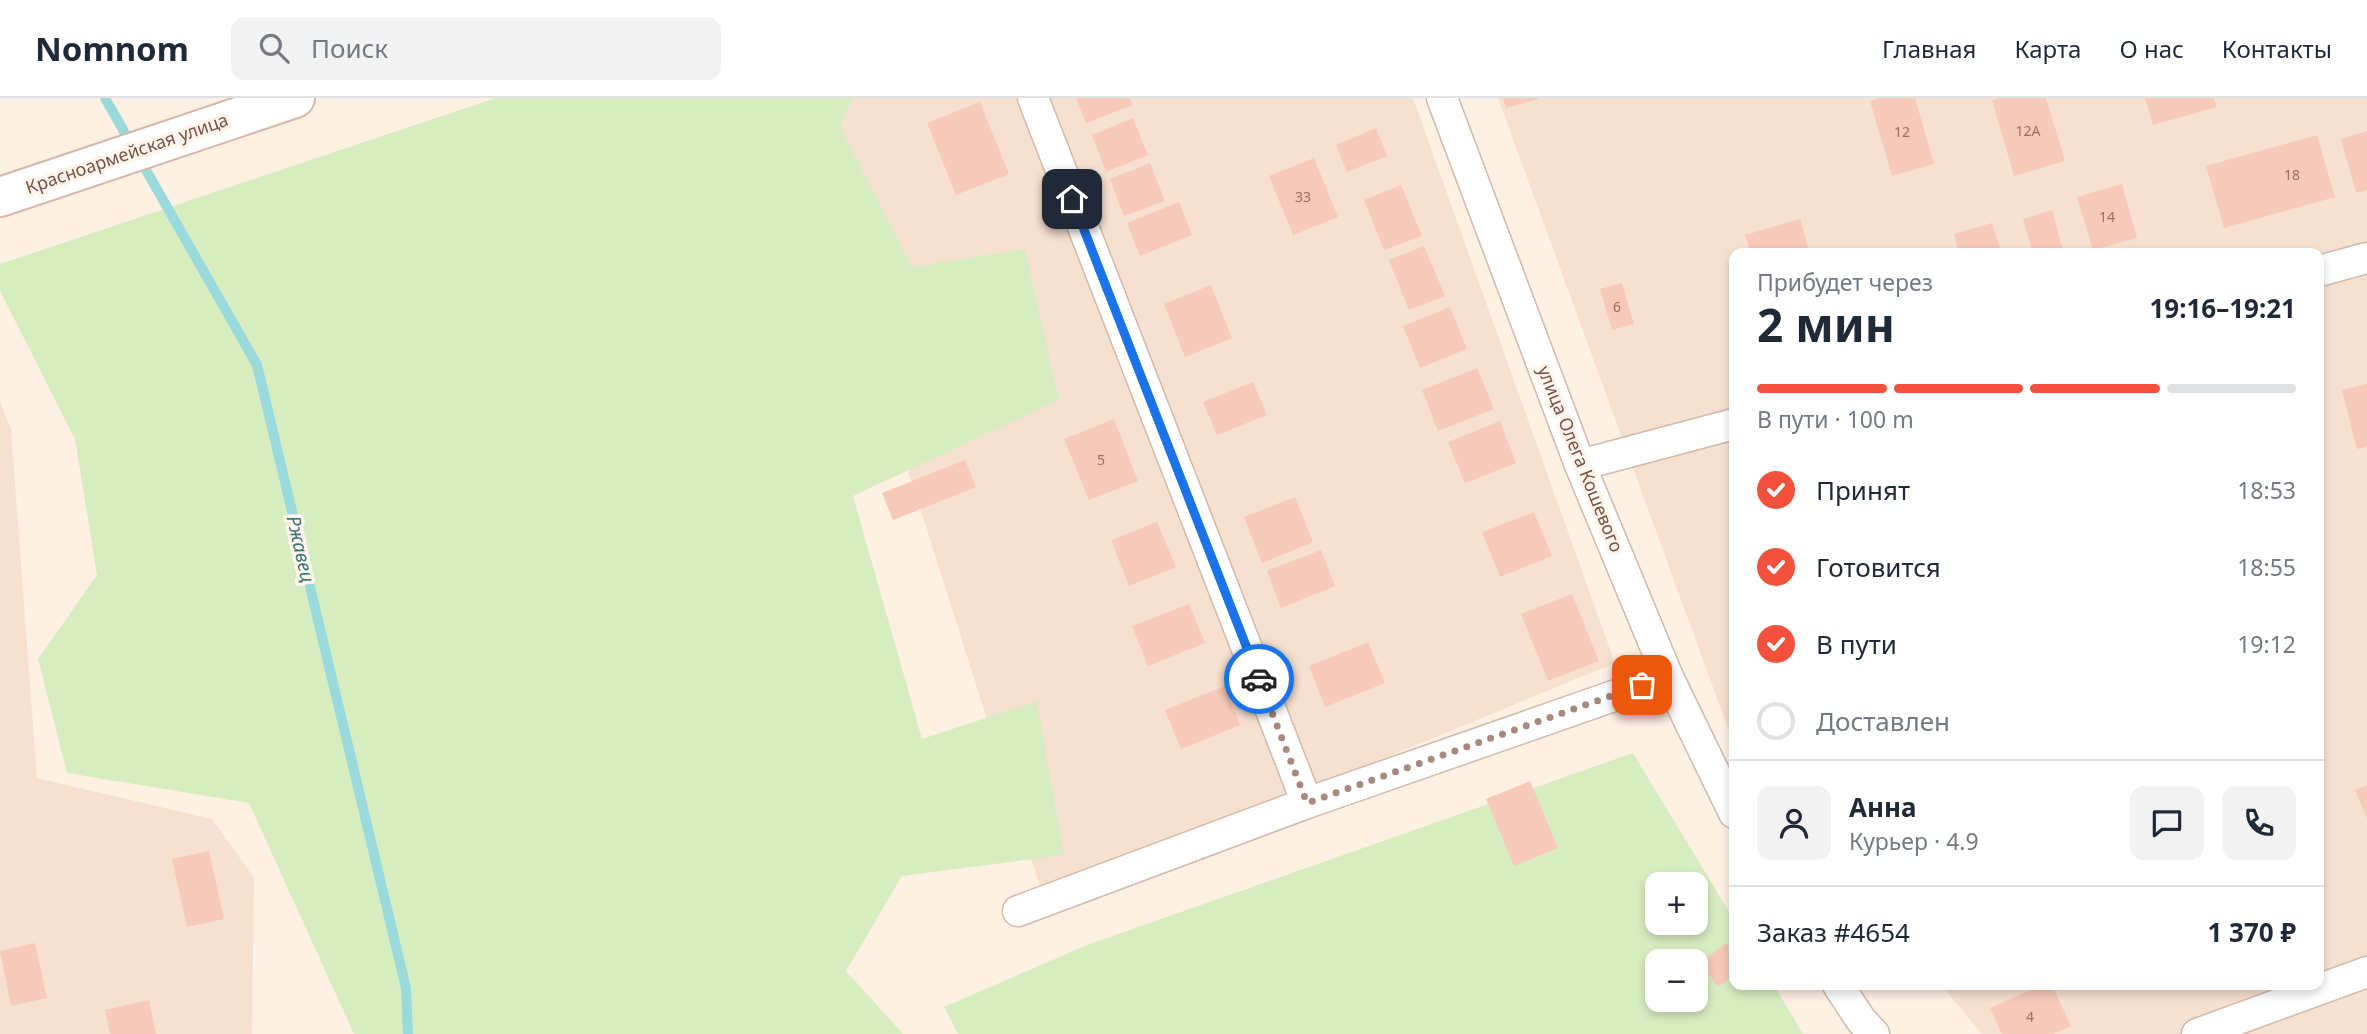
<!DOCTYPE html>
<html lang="ru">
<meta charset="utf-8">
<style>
:root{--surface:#fff;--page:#f2f2f3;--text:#1f2937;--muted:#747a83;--line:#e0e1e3;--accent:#f3513d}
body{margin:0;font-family:"Noto Sans",sans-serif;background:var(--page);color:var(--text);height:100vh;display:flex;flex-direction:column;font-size:26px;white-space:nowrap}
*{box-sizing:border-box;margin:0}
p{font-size:23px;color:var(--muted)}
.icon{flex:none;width:38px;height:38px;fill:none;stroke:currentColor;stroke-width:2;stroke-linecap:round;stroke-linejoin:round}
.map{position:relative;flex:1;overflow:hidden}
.side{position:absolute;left:1729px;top:150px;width:595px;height:742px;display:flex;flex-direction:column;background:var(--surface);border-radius:14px;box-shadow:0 4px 10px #0003}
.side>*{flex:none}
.buttons{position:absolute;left:1645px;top:774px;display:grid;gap:14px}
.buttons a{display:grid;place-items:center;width:63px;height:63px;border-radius:14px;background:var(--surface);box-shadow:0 4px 10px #0003;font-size:35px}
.pin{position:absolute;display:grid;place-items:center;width:60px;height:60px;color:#fff;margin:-30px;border-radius:14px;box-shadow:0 4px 10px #0006}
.courier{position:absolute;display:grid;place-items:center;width:70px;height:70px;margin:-35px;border:5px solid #1a73e8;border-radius:50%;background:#fff;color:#222;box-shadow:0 2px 9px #0007}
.summary em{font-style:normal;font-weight:700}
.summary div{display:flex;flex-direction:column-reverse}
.summary{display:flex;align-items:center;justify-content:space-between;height:119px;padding:0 28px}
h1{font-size:46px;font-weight:700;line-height:52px}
.bar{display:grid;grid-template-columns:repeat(4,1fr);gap:10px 7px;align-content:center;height:84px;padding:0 28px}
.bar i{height:9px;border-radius:5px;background:var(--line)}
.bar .active{background:var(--accent)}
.bar p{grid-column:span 4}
.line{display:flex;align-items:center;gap:18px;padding:0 28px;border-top:2px solid var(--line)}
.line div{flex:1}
.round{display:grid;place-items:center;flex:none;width:74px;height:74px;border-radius:14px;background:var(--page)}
ol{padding:0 28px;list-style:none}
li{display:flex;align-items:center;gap:21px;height:77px}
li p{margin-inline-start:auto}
li .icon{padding:7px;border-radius:50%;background:var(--accent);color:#fff;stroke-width:4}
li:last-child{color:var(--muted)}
li i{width:38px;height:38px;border:4px solid var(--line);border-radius:50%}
header{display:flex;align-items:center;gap:42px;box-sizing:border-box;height:98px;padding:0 35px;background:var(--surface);border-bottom:2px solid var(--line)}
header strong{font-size:33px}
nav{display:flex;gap:38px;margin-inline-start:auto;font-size:24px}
.search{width:490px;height:63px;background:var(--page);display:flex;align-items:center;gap:18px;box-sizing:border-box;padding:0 24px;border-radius:14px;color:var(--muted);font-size:26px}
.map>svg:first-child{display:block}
.residential{fill:#f6e1d0}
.green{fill:#d7edc0;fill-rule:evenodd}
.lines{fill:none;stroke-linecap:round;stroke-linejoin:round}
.stream{stroke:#9bdadc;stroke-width:10}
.building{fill:#f6c9b8}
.street-casing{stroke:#d3b8aa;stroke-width:33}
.secondary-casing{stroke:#d6b7a8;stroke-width:42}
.street{stroke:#fff;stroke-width:30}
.secondary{stroke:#fff;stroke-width:38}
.done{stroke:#a8897d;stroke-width:7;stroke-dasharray:0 12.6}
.route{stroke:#1a73e8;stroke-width:9}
.labels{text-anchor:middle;stroke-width:7;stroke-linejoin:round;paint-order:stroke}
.number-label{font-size:14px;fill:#987062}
.street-label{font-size:18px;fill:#795246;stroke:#fff5eb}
.water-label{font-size:19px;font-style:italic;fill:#367478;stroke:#fff5eb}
</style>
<header>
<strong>Nomnom</strong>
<div class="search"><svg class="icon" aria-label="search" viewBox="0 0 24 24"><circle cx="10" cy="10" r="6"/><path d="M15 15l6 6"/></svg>Поиск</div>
<nav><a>Главная</a><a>Карта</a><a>О нас</a><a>Контакты</a></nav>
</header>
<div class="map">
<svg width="2367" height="936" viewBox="0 0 2367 936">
<rect width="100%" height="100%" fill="#fef0e3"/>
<g class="residential">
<path d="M 790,0 L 1413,0 L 1615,565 L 1044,801 Z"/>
<path d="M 1498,0 L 2367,0 L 2367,936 L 1982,936 L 1941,887 L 2319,887 L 2319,156 L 1734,156 L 1734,641 L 1730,636 Z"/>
<path d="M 0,303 L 11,332 L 37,680 L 212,721 L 254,780 L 252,936 L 0,936 Z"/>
</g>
<g class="green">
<path d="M 496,0 L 853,0 L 840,29 L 912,169 L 1025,151 L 1059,302 L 853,398 L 922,641 L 1037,603 L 1064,757 L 902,778 L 846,873 L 903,936 L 354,936 L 249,705 L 67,675 L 38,561 L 97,477 L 75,341 L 0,193 L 0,166 Z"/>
<path d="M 1633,655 L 1734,822 L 1734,887 L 1774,887 L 1803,936 L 958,936 L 944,909 L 1087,847 ZM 1657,786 L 1696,786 L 1696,824 L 1657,824 ZM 1657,863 L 1696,863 L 1696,901 L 1657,901 Z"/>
</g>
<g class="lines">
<path class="stream" d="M 105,0 L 257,267 L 406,890 L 408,936"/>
</g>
<g class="building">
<path d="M 1076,0 L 1130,0 L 1133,7 L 1086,25 Z"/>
<path d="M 1503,0 L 1538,0 L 1538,1 L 1506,10 Z"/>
<path d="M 1879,0 L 1915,0 L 1934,66 L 1892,78 L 1870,3 Z"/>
<path d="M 1999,0 L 2046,0 L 2065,63 L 2014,78 L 1992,2 Z"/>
<path d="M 2145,0 L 2214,0 L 2217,9 L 2153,27 Z"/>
<path d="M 980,4 L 1009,76 L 956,97 L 927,25 Z"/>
<path d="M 1133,20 L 1148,57 L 1106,74 L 1092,37 Z"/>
<path d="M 1376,30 L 1387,58 L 1347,74 L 1336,47 Z"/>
<path d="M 2367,33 L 2367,92 L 2356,95 L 2341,41 Z"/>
<path d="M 2317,37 L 2335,99 L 2224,130 L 2206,68 Z"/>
<path d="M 1314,60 L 1338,119 L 1293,137 L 1269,78 Z"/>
<path d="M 1150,65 L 1165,103 L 1124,118 L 1110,81 Z"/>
<path d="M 2122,86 L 2137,140 L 2093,152 L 2077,99 Z"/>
<path d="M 1401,87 L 1422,138 L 1384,152 L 1364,102 Z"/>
<path d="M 1179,104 L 1192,137 L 1140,158 L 1127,125 Z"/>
<path d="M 2052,112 L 2064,156 L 2033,156 L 2023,121 Z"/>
<path d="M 1800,121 L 1810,156 L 1751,156 L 1745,137 Z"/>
<path d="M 1992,125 L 2002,156 L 1959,156 L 1954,136 Z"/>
<path d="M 1424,148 L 1445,198 L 1409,212 L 1389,162 Z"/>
<path d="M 1622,185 L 1634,226 L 1612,232 L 1600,191 Z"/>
<path d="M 1211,187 L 1232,240 L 1185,259 L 1164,206 Z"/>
<path d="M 1450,209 L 1467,251 L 1420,270 L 1403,228 Z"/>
<path d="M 1477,270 L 1494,311 L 1438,333 L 1422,292 Z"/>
<path d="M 1253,284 L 1267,317 L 1217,337 L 1203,304 Z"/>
<path d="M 2367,286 L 2367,349 L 2357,351 L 2342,292 Z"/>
<path d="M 1114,321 L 1138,383 L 1089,402 L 1064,341 Z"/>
<path d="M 1500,323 L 1516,365 L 1465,385 L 1448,344 Z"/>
<path d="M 965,362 L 976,389 L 893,422 L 882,395 Z"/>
<path d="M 1295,399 L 1313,444 L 1262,465 L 1244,419 Z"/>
<path d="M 1534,414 L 1552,458 L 1500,479 L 1482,434 Z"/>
<path d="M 1157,424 L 1176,469 L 1129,488 L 1111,442 Z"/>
<path d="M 1321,452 L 1335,488 L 1281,510 L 1267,473 Z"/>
<path d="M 1572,496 L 1599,563 L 1548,583 L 1521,516 Z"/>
<path d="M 1189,506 L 1205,545 L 1148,568 L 1132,528 Z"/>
<path d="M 1368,544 L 1385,585 L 1325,609 L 1309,568 Z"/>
<path d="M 1225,588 L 1240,627 L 1181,651 L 1165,612 Z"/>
<path d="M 1530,683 L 1558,750 L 1514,768 L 1486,701 Z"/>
<path d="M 2367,687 L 2367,720 L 2355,692 Z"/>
<path d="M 209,753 L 224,821 L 187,829 L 172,761 Z"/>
<path d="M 35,845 L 47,900 L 11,908 L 0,853 Z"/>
<path d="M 1727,845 L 1734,855 L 1734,877 L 1718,889 L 1700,864 Z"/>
<path d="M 2042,887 L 2052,887 L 2071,928 L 2053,936 L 2002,936 L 1990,910 Z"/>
<path d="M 149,902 L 156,936 L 110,936 L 105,912 Z"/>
</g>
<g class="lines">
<g class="street-casing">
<g id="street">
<path d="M 1033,0 L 1307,705 L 1668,579"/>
<path d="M 1442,0 L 1580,367 L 1668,579 L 1734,715"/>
<path d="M 2319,173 L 2367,160"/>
<path d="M 1580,367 L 1734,326"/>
<path d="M 1018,813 L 1307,705"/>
<path d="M 1838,887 L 1861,922 L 1874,936"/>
<path d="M 2197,936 L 2367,874"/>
</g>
</g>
<g class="secondary-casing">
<path id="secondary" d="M 0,99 L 295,0"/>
</g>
<use href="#street" class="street"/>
<use href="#secondary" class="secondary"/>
</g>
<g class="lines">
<path class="done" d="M 1259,581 L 1307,705 L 1642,587"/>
<path class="route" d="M 1072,101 L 1259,581"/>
</g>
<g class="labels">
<g class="number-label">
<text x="2028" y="38">12А</text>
<text x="1902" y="39">12</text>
<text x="2292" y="82">18</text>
<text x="1303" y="104">33</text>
<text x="2107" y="124">14</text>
<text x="1617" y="214">6</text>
<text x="1101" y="367">5</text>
<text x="2030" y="924">4</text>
</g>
<g class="street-label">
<text transform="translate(127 56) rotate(-19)" y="6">Красноармейская улица</text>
<text transform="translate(1580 361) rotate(68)" y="6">улица Олега Кошевого</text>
</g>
<g class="water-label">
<text transform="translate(301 451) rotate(77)" y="7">Ржавец</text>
</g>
</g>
</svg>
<div class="buttons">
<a>+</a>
<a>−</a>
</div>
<div class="pin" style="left:1642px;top:587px;background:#ea580c"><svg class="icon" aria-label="bag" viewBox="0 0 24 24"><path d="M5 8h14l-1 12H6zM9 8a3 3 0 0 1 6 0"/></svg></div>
<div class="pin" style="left:1072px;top:101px;background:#1f2937"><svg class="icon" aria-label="home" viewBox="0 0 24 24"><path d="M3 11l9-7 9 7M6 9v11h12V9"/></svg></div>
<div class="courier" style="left:1259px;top:581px"><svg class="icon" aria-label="car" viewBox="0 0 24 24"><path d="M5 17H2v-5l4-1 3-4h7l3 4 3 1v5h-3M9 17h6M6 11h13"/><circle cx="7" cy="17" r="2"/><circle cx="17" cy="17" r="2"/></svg></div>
<section class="side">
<div class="summary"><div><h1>2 мин</h1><p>Прибудет через</p></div><em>19:16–19:21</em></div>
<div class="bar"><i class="active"></i><i class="active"></i><i class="active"></i><i></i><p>В пути · 100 m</p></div>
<ol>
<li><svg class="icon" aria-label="check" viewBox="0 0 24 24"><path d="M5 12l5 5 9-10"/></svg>Принят<p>18:53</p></li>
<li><svg class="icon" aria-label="check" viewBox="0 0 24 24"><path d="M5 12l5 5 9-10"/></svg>Готовится<p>18:55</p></li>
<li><svg class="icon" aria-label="check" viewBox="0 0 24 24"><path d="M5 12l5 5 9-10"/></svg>В пути<p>19:12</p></li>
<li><i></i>Доставлен</li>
</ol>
<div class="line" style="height:126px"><a class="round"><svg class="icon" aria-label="person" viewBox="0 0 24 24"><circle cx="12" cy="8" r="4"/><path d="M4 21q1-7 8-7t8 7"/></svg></a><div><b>Анна</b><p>Курьер · 4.9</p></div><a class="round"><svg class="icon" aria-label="chat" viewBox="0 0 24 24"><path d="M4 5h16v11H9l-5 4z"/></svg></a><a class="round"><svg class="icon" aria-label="phone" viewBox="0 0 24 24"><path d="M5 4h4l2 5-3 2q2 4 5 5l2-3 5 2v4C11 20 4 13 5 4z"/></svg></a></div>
<div class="line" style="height:91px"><div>Заказ #4654</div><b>1 370 ₽</b></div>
</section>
</div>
